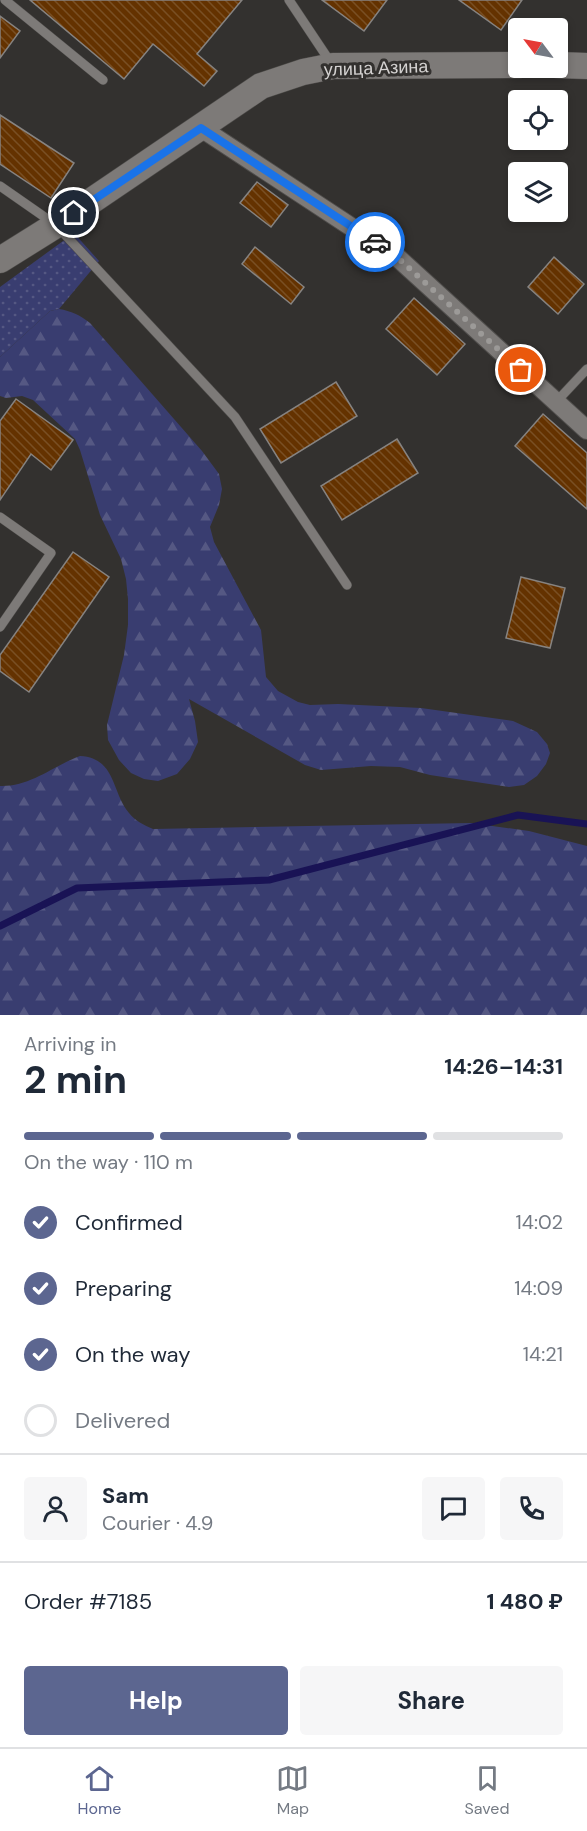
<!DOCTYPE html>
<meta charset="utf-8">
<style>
:root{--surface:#fff;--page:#f6f6f7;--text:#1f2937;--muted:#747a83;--line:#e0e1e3;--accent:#5c6690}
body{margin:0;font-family:"DM Sans",sans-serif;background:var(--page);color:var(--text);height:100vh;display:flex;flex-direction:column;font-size:22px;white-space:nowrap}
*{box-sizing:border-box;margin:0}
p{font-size:20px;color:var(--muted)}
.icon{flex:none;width:33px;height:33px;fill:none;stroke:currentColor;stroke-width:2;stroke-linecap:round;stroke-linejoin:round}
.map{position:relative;height:1015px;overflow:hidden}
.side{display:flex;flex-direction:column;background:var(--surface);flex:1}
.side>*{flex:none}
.needle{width:39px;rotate:302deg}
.buttons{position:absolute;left:508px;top:18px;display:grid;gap:12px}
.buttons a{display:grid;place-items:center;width:60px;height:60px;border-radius:6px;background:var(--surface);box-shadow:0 3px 9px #0003;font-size:30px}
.pin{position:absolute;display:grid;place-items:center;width:51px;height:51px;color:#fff;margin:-26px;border:3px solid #fff;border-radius:50%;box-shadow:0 2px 6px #0007}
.courier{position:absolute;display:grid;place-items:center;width:60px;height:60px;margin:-30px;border:4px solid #1a73e8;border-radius:50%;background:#fff;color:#222;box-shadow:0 2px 8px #0007}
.summary em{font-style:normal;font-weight:700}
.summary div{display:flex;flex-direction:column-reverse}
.summary{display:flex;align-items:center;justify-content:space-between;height:102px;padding:0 24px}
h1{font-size:39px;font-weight:700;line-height:45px}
.bar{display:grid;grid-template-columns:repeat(4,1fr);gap:9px 6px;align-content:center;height:72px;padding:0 24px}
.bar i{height:8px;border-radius:4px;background:var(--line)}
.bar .current{background:var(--accent)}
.bar p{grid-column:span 4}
.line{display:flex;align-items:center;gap:15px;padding:0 24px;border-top:2px solid var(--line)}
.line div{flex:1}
.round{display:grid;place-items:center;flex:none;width:63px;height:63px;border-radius:6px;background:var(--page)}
ol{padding:0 24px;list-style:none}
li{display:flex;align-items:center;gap:18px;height:66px}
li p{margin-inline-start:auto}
li .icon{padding:6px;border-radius:50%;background:var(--accent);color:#fff;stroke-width:4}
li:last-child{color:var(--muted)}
li i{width:33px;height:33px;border:3px solid var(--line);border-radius:50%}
.button{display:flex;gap:12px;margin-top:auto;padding:12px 24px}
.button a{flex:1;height:69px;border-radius:6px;background:var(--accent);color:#fff;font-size:24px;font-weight:700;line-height:69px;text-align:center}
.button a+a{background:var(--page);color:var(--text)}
.menu{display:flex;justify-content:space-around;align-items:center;height:84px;border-top:2px solid var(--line);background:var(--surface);font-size:16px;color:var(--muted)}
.menu a{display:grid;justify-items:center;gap:3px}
.menu .current{color:var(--accent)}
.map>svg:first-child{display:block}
.grass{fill:url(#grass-dots)}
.forest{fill:url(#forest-firs)}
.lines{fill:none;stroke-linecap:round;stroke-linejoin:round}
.stream{stroke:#191355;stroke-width:7}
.building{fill:url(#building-back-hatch);stroke:#868381;stroke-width:1.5}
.lane-casing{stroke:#4f4d4b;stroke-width:10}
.street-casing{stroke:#4f4d4b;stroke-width:20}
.secondary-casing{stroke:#4f4d4b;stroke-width:27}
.lane{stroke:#7d7a78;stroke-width:9}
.street{stroke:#7d7a78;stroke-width:18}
.secondary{stroke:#7d7a78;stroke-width:26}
.done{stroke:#9c9a98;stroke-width:6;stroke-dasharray:0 10.8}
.route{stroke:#1a73e8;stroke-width:8}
.labels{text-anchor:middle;stroke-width:6;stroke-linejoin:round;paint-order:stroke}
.street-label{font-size:18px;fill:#d4d2d1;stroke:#33312f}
</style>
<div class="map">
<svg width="587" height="1015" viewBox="0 0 587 1015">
<defs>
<pattern id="grass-dots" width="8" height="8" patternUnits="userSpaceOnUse" patternTransform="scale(1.5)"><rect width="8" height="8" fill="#393d70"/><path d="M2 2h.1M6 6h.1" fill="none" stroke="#555883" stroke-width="1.8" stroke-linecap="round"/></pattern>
<pattern id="forest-firs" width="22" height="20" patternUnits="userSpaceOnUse" patternTransform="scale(1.5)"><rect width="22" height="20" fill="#393d70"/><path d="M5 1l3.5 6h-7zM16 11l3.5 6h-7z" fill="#555883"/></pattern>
<pattern id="building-back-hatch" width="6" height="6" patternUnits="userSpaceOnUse" patternTransform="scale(1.5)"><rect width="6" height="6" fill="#643200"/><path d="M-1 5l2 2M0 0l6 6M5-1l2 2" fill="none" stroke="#794f24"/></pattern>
</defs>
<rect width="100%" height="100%" fill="#33312f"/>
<path class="grass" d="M 74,233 L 99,261 L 59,309 L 50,311 L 0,357 L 0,287 Z"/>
<g class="forest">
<path d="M 59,309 C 71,311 80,315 90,323 L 202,451 L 219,474 L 222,489 L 219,505 L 210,527 L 214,542 L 261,630 L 266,677 L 278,691 L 298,702 L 310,705 L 338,704 L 421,708 L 513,721 L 537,732 L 547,744 L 550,753 L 546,764 L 537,776 L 524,785 L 509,787 L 430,775 L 400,767 L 371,766 L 321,770 L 305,765 L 189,699 L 195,721 L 198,742 L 190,759 L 177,774 L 158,781 L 144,779 L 131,773 L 119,760 L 108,740 L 107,725 L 124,655 L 128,625 L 128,599 L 126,579 L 121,559 L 100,515 L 80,450 L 75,439 L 33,400 L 22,396 L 6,398 L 0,396 L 0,357 L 50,311 Z"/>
<path d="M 80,756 C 116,758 111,791 129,813 C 135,821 144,825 153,829 L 471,823 L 529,831 L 587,846 L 587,1015 L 0,1015 L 0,786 C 30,787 53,766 80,756 Z"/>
</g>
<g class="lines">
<path class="stream" d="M 0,926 L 77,888 L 269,880 L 518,815 L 587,824"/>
</g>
<g class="building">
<path d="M 30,0 L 242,0 L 197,54 L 217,71 L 204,86 L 153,44 L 124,79 Z"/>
<path d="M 322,0 L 387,0 L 364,31 Z"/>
<path d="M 459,0 L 522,0 L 501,30 Z"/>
<path d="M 0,16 L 20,31 L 0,58 Z"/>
<path d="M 0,115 L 74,163 L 51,198 L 0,164 Z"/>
<path d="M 257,182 L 288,205 L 271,227 L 240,203 Z"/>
<path d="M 255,247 L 304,287 L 291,304 L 242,264 Z"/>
<path d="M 554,257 L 584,284 L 558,314 L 528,287 Z"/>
<path d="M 414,298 L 465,344 L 437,375 L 386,329 Z"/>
<path d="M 336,382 L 357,416 L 281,463 L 260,429 Z"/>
<path d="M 16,399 L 73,440 L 51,470 L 31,454 L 0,500 L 0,421 Z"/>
<path d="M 543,414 L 587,453 L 587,509 L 515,446 Z"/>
<path d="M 397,439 L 418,473 L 342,520 L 321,486 Z"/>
<path d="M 73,552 L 109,577 L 29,692 L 0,671 L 0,655 Z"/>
<path d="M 521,577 L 565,588 L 550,648 L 506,638 Z"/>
</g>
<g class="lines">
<g class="lane-casing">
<g id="lane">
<path d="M 5,0 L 103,80"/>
<path d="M 289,0 L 331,63"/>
<path d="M 0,186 L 56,225 L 235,417 L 347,585"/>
<path d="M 556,402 L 587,369"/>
<path d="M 0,517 L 51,553 L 0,627"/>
</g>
</g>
<g class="street-casing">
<path id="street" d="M 201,128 L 397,257 L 587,430"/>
</g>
<g class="secondary-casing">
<g id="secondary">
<path d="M 558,65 L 587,66"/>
<path d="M 0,260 L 56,225 L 261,86 L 303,72 L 333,66 L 519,65"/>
</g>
</g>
<use href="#lane" class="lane"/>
<use href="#street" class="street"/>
<use href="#secondary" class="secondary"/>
</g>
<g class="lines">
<path class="done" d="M 375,242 L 397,257 L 521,370"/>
<path class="route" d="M 74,213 L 201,128 L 375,242"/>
</g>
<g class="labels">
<g class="street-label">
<text transform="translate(376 68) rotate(-2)" y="6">улица Азина</text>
</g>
</g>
</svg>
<div class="buttons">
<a><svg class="needle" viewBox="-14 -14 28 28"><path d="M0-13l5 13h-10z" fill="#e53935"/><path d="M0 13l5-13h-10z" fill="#747a83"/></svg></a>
<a><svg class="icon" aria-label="locate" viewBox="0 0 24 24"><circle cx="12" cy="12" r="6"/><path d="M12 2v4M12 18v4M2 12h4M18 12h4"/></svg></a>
<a><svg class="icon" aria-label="layers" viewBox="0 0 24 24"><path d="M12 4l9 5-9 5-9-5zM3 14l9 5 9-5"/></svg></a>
</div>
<div class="pin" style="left:521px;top:370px;background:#ea580c"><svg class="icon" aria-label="bag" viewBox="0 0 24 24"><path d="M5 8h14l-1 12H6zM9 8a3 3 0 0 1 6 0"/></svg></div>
<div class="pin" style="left:74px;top:213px;background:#1f2937"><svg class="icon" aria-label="home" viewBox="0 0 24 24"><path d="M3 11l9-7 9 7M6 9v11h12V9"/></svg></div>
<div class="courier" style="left:375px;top:242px"><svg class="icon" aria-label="car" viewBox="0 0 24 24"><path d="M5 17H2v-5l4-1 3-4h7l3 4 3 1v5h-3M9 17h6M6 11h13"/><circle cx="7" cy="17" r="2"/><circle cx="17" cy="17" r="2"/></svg></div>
</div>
<section class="side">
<div class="summary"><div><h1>2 min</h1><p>Arriving in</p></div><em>14:26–14:31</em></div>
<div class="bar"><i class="current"></i><i class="current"></i><i class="current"></i><i></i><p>On the way · 110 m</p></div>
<ol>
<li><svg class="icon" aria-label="check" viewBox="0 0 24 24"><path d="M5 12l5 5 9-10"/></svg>Confirmed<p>14:02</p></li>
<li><svg class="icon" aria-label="check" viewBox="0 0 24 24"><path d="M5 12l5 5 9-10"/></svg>Preparing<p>14:09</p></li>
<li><svg class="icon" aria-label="check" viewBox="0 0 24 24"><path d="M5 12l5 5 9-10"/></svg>On the way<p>14:21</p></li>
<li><i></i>Delivered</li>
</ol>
<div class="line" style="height:108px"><a class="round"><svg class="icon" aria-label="person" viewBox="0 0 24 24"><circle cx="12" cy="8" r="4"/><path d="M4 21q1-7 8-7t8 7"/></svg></a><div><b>Sam</b><p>Courier · 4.9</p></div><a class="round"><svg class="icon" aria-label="chat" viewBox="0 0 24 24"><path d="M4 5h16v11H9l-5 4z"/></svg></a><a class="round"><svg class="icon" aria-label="phone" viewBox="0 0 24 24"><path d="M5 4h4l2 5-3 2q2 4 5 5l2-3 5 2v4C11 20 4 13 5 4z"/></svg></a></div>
<div class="line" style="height:78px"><div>Order #7185</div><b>1 480 ₽</b></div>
<div class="button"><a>Help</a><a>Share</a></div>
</section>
<nav class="menu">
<a class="current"><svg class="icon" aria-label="home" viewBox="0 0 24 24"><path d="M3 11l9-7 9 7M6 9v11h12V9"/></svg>Home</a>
<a><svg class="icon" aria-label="map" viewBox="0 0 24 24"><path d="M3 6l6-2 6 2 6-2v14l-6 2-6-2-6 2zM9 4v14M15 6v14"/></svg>Map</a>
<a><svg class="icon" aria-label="saved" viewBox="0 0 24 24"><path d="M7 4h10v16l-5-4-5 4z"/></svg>Saved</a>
</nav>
